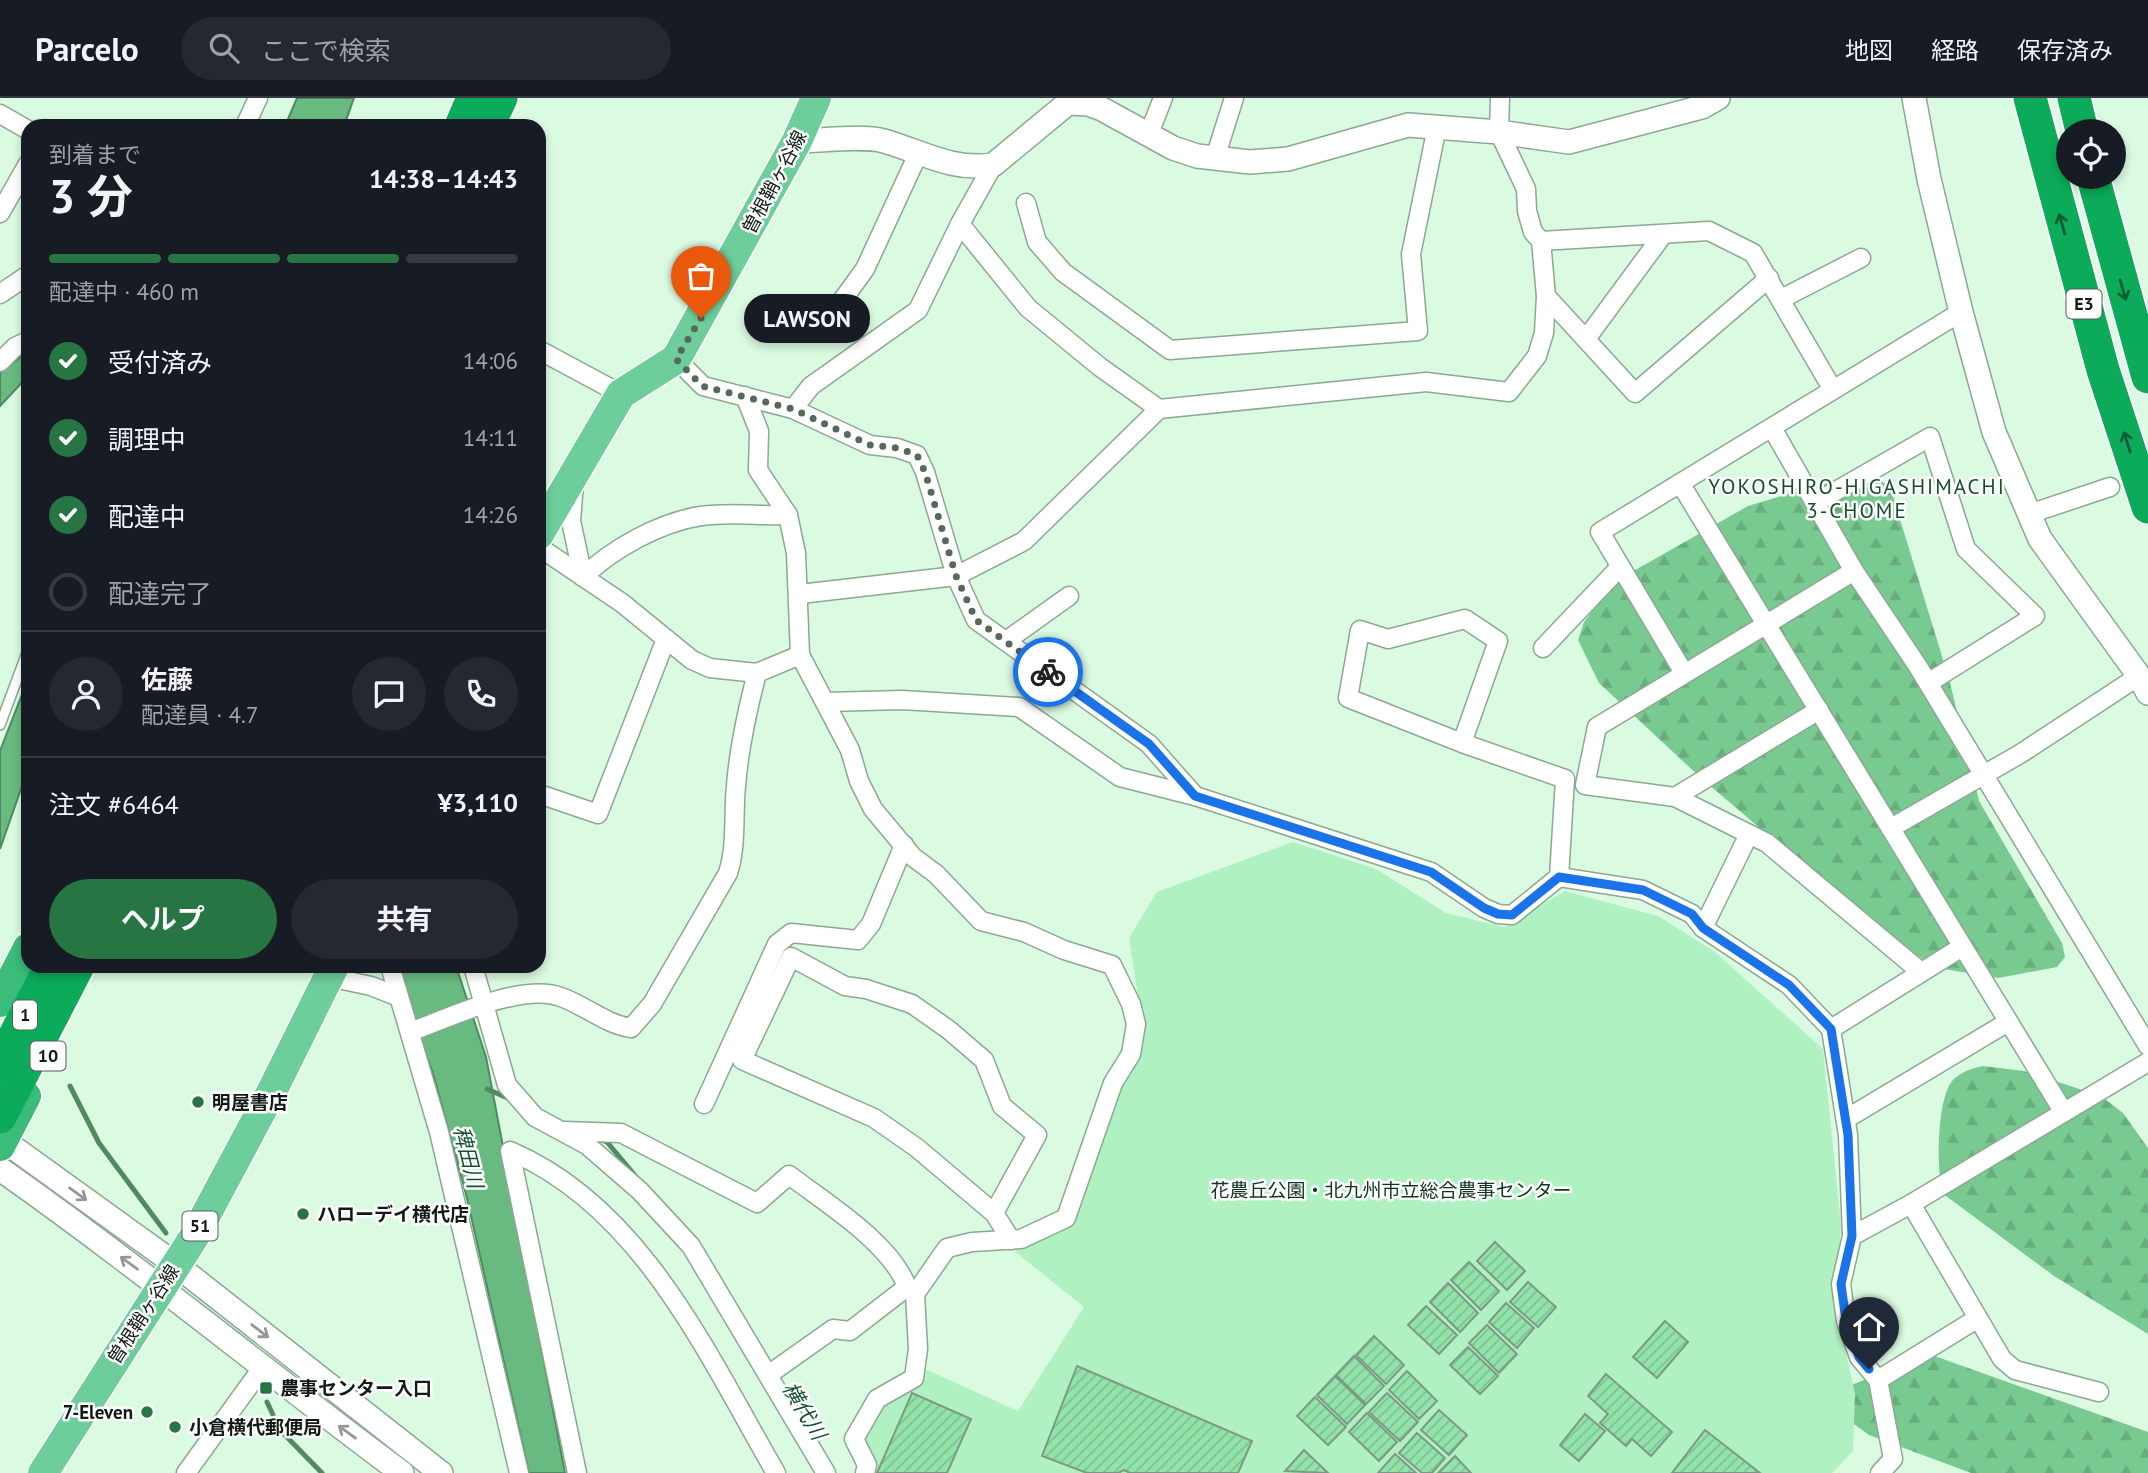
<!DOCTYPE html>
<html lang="ja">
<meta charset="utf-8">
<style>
:root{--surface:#171b24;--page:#242831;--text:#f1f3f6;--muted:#9ea1a6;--line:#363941;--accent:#287544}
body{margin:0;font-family:"PT Sans","Noto Sans JP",sans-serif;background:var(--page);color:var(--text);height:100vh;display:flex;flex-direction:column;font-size:26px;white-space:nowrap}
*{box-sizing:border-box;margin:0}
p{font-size:23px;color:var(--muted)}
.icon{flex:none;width:38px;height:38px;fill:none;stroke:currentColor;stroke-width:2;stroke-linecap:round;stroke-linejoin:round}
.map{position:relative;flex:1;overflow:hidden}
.panel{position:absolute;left:21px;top:21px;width:525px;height:854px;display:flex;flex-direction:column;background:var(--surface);border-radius:21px;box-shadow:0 4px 10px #0003}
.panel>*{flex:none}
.fabs{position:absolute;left:2056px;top:21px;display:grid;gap:14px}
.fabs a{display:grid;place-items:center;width:70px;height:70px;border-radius:50%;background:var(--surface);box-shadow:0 4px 10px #0003;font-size:35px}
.pin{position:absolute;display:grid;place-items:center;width:60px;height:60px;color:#fff;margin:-72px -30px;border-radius:50% 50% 50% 0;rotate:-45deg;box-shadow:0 0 7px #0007}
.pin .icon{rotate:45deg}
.courier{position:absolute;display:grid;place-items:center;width:70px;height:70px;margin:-35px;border:5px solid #1a73e8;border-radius:50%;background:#fff;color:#222;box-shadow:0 2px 9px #0007}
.bubble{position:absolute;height:49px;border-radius:24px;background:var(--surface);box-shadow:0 4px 10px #0003;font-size:23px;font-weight:700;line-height:49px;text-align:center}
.summary em{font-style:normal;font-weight:700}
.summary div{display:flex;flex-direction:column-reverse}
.summary{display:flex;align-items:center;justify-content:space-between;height:119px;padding:0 28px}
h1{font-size:46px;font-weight:700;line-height:52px}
.bar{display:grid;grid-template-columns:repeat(4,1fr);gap:10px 7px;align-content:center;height:84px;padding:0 28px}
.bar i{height:9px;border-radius:5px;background:var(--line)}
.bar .selected{background:var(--accent)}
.bar p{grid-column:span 4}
.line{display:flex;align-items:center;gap:18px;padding:0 28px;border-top:2px solid var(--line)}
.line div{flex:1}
.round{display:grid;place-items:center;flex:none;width:74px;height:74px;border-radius:37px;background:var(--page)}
ol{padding:0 28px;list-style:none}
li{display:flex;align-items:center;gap:21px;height:77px}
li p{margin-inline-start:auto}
li .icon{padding:7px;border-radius:50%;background:var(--accent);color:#fff;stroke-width:4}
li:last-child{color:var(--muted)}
li i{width:38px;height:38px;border:4px solid var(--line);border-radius:50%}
.button{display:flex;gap:14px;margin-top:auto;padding:14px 28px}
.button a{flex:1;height:80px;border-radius:42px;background:var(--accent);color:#fff;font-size:28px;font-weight:700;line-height:80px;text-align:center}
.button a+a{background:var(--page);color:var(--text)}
header{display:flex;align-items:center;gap:42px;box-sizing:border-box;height:98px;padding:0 35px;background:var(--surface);border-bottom:2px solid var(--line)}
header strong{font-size:33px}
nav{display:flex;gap:38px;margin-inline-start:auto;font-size:24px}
.search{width:490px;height:63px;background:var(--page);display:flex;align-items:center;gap:18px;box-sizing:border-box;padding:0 24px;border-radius:38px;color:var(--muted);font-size:26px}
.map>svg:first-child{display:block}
.forest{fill:url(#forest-firs)}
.park{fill:#aff1c0}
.water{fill:#69ba81;stroke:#4f8a60;stroke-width:2}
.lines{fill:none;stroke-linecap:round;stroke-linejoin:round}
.stream{stroke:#4f8a60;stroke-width:5}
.building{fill:url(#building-hatch);stroke:#7e9a85;stroke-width:2}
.service-casing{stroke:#8ca892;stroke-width:12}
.minor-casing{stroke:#8ca892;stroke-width:21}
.tertiary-casing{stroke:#8ca892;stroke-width:26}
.primary-casing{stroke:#fff;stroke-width:33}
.trunk-casing{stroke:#fff;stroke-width:33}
.motorway-casing{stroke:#fff;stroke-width:37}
.service{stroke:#fff;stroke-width:9}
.minor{stroke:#fff;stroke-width:18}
.tertiary{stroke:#fff;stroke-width:23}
.primary{stroke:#6dcd9b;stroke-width:30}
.trunk{stroke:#3cbc7a;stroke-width:30}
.motorway{stroke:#0bab59;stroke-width:33}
.oneway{stroke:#0e5c33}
.oneway2{stroke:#949895}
.done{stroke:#58695c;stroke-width:7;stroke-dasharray:0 12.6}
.route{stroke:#1a73e8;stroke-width:9}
.poi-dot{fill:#287544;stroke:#fefefe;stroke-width:2.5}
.labels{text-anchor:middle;stroke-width:5;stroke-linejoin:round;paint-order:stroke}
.shield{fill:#fefefe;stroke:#585f5a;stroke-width:2}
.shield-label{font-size:18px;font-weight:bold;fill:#111b14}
.street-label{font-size:19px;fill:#111b14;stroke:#fefefe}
.poi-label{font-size:19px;font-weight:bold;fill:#111b14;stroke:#fefefe;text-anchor:start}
.park-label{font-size:19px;fill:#11341d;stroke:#fefefe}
.neighbourhood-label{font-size:21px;letter-spacing:2px;fill:#184c2b;stroke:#fefefe}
.water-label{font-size:21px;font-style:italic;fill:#16522d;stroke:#fefefe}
</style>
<header>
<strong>Parcelo</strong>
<div class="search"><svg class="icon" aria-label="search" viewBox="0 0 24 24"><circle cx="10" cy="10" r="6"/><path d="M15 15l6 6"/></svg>ここで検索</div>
<nav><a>地図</a><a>経路</a><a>保存済み</a></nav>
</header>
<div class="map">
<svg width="2148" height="1375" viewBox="0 0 2148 1375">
<defs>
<pattern id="forest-firs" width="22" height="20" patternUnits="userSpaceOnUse" patternTransform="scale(1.75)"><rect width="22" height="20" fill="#79ca91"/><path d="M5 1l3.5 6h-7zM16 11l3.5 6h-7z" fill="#68ad7c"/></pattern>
<pattern id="building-hatch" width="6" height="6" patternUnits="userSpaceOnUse" patternTransform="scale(1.75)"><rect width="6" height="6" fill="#92e3a9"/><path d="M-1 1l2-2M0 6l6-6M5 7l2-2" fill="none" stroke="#7dc291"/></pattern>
</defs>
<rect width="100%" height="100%" fill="#dbfae2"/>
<g class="forest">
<path d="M 1868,378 L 1881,382 L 1891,392 L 1949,581 L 1979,703 L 2062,845 L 2065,859 L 2057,869 L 1998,880 L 1938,870 L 1894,844 L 1701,680 L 1599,585 L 1578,542 L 1584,524 L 1616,483 L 1748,408 L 1822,386 Z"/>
<path d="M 1983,968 L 2024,973 L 2101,998 L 2123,1015 L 2148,1050 L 2148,1236 L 2054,1178 L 1942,1095 C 1937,1070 1937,1014 1948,990 C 1954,976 1969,971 1983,968 Z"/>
<path d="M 1929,1256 L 2148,1334 L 2148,1375 L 1971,1375 L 1869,1337 L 1844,1319 L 1829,1296 Z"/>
</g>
<path class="park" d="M 1293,744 L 1376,771 L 1446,815 L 1504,829 L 1565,793 L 1658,818 L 1715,854 L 1823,951 L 1841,1127 L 1835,1204 L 1855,1296 L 1853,1353 L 1832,1375 L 870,1375 L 861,1344 L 880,1305 L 897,1298 L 927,1272 L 1018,1313 L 1084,1209 L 1014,1153 L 1067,1127 L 1115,992 L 1134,969 L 1141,918 L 1129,840 L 1157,794 Z"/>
<g class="water">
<path d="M 297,0 L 354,0 L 344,28 L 285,28 Z"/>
<path d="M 28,254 L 28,278 L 0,308 L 0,274 Z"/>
<path d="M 28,581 L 28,671 L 0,751 L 0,653 Z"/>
<path d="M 392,868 L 456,868 L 486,959 L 565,1375 L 529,1375 L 467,1100 L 433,975 Z"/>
</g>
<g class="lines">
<g class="stream">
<path d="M 70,988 L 99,1045 L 166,1135"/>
<path d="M 487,991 L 510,1001"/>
<path d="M 599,1041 L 607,1044 L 638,1081"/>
<path d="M 267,1304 L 280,1332 L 322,1375"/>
</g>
</g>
<g class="building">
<path d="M 1495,1144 L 1525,1173 L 1507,1192 L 1477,1163 Z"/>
<path d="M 1469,1164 L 1499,1193 L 1481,1212 L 1451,1182 Z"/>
<path d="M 1528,1184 L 1556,1209 L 1538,1229 L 1510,1204 Z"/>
<path d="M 1448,1185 L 1478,1215 L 1460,1234 L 1430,1204 Z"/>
<path d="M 1506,1205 L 1534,1230 L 1517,1250 L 1489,1224 Z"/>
<path d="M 1426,1208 L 1457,1237 L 1439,1256 L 1408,1227 Z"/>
<path d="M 1665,1223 L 1688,1244 L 1657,1280 L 1633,1259 Z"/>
<path d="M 1487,1227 L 1517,1256 L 1499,1275 L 1469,1245 Z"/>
<path d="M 1374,1238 L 1404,1267 L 1386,1286 L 1356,1257 Z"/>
<path d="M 1468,1249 L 1498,1278 L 1480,1296 L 1450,1267 Z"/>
<path d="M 1354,1258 L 1384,1288 L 1366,1306 L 1336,1277 Z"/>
<path d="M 1077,1268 L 1252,1343 L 1238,1375 L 1130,1375 L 1124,1372 L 1118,1375 L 1087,1375 L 1042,1358 Z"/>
<path d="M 1407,1273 L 1437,1303 L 1419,1321 L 1389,1292 Z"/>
<path d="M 1606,1276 L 1672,1334 L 1651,1358 L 1632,1341 L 1626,1348 L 1600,1325 L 1608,1316 L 1588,1298 Z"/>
<path d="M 1335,1278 L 1365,1307 L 1347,1326 L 1317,1297 Z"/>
<path d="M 912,1295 L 971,1321 L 947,1375 L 877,1375 Z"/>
<path d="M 1387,1295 L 1418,1324 L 1400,1343 L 1369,1314 Z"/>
<path d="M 1315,1299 L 1346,1329 L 1328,1347 L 1297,1318 Z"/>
<path d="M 1439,1312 L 1467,1337 L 1449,1357 L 1421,1332 Z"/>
<path d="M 1367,1315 L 1397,1344 L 1379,1363 L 1349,1334 Z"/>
<path d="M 1585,1316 L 1605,1333 L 1579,1363 L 1560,1347 Z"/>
<path d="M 1705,1332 L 1760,1375 L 1672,1375 Z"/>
<path d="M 1417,1335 L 1445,1360 L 1432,1375 L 1422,1375 L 1399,1355 Z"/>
<path d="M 1304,1352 L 1328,1375 L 1285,1373 Z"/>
<path d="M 1395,1356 L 1416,1375 L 1378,1375 Z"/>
<path d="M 1455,1358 L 1471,1375 L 1438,1375 Z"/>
</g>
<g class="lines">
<g class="service-casing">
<path id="service" d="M 0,627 L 28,552"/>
</g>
<g class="minor-casing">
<g id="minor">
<path d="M 0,16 L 28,32"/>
<path d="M 245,28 L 258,0"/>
<path d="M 1148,38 L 1163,0"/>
<path d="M 1215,60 L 1234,0"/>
<path d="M 993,67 L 960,126 L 1028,210 L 1100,269 L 1159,311 L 1426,284 L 1509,294 L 1537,258 L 1544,235 L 1546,198 L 1541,143 L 1533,134 L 1527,113 L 1526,91 L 1499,34 L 1500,0"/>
<path d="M 1026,105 L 1037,144 L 1063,174 L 1170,252 L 1418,233 L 1411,156 L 1437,29"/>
<path d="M 0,115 L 28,66"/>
<path d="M 1541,143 L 1709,133 L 1753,155 L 1833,292"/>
<path d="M 0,196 L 28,177"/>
<path d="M 1546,198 L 1635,295 L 1769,180"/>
<path d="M 1781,201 L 1861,160"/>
<path d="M 820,233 L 865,171 L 918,56"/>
<path d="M 1586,241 L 1662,138"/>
<path d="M 539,252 L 621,296"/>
<path d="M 676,261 L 703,288 L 793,311 L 870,347 L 897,350 L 917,357 L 925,374 L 956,478 L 976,522 L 1149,646 L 1195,698"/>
<path d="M 0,264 L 15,249 L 28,243"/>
<path d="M 745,298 L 759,333 L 758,372 L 788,417 L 796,455 L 800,557 L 850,652 L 859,683 L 873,711 L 913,759 L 936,776 L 981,823 L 1024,834 L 1064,852 L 1112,867 L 1131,906 L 1136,926 L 1131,956 L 1113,985 L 1066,1120 L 1021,1141 L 972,1144 L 947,1150 L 915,1196 L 918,1251 L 914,1280 L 877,1301 L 854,1341 L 867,1367 L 865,1375"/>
<path d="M 793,311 L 811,288 L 918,212 L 960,126"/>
<path d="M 1772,330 L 1854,473 L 1917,567 L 2148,948"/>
<path d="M 574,385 L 571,423 L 583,479"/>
<path d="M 1680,385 L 2063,1013"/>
<path d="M 1815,405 L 1930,339 L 1966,451 L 2035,518 L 1928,585"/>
<path d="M 2029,416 L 2110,389"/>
<path d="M 539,449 L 622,505 L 692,562 L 710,570 L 757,575 L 800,557"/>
<path d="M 583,479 C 612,451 660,424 701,418 C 729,414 760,418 788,417"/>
<path d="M 800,496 L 956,478 L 1024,443 L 1159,311"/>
<path d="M 1006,543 L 1069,498"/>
<path d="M 1543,550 L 1620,469"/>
<path d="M 1684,575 L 1600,434 L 1961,214"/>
<path d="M 826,604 L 902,602 L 1019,609 L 1120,679 L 1195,698 L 1431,774 L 1484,810 L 1498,816 L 1512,817 L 1559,779 L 1643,792 L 1692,816 L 1703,830 L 1789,887 L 1831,931 L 1848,1037 L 1852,1138 L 1841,1186 L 1846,1223 L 1859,1259 L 1878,1282 L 1893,1361 L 1880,1375"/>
<path d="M 1819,612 L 1675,699 L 1767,745 L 1921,874"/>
<path d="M 1462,645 L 1348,600 L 1360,532 L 1388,541 L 1465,521 L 1498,543 L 1462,645 L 1565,681 L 1559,779"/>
<path d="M 539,696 L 598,716 L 666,541"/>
<path d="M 1675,699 L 1585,687 L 1597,629 L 1854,473"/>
<path d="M 1891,730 L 2020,656 L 2139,578"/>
<path d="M 1703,830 L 1749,736"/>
<path d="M 390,868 L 439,1034 L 519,1375"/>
<path d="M 473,868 L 507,987 L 535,1019 L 587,1047 L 640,1093 L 691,1148 L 826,1375"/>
<path d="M 329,879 L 371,888 L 399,899"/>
<path d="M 1831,931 L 1962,849"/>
<path d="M 410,934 C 449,920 522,884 561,899 C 586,908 605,926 631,930 L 652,906 L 728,775 C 737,747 733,717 736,688 C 739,649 747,613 757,575"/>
<path d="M 704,1006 L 777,846 L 791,835 L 858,842 L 871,826 L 904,747"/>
<path d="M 1846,1021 L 2008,924"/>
<path d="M 565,1033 L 621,1035 L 757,1105 L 789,1077 C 826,1105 891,1145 907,1189"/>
<path d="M 994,1115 L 917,1050 L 874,1020 L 742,962 L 791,859 L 845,888 L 866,891 L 912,906 L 949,932 L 984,962 L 1002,1008 L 1037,1037 L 994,1115 L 1011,1142"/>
<path d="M 1852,1138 L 1911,1106"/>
<path d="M 1978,1220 L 2002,1261 L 2015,1272 L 2099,1294"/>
<path d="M 768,1277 L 833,1231 L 850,1233 L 907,1189 L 914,1196"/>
<path d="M 1878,1282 L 1978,1220 L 1911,1106 L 2148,964"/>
<path d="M 186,1375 L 262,1270"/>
<path d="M 577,1375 L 510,1053 C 642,1109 708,1258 776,1375"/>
</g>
</g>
<g class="tertiary-casing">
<g id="tertiary">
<path d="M 1914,0 L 1929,81 L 1961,214 L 1994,334 L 2040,441 L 2139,578 L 2148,595"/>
<path d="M 797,43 C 821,43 862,37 884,43 C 922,54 952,73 993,67 L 1068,5 L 1088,6 L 1102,11 L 1173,50 L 1197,58 L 1250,64 L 1288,61 L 1408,27 L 1499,34 L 1569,44 L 1702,9 L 1718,0"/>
<path d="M 3,1042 L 175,1166 L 441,1375"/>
<path d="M 0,1071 C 138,1168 267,1275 402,1375"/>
</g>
</g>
<g class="primary-casing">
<g id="primary">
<path d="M 539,436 L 621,296 L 676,261 L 797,43 L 816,0"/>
<path d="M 43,1375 L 194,1139 L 273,991 L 334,868"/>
</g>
</g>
<g class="trunk-casing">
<g id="trunk">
<path d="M 0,904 L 28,850"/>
<path d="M 0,1048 L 26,998"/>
</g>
</g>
<g class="motorway-casing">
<g id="motorway">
<path d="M 2030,0 L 2103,272 L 2148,409"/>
<path d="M 2074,0 L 2082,33"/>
<path d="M 461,28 L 473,0"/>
<path d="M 488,28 L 501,0"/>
<path d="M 2093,79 L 2148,279"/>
<path d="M 0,966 L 51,868"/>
<path d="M 0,1019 L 78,868"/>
</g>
</g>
<use href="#service" class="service"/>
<use href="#minor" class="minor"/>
<use href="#tertiary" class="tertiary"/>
<use href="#primary" class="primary"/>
<use href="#trunk" class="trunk"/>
<use href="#motorway" class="motorway"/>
</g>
<defs><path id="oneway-shaft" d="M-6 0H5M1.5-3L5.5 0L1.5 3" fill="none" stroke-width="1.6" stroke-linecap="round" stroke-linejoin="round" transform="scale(1.75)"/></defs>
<g class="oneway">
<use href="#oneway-shaft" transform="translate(2062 126) rotate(-106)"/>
<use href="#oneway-shaft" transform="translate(2123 192) rotate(74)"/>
<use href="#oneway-shaft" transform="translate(2127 344) rotate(-108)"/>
</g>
<g class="oneway2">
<use href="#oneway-shaft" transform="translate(78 1096) rotate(36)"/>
<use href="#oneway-shaft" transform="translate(129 1165) rotate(-144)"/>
<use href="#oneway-shaft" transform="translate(260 1233) rotate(38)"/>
<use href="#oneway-shaft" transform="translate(347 1334) rotate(-144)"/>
</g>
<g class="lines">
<path class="done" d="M 701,220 L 676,261 L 702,288 L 793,311 L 870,347 L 898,350 L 917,357 L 925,374 L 956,478 L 976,522 L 1048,574"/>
<path class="route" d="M 1048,574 L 1149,646 L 1195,698 L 1431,774 L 1484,810 L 1498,816 L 1512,817 L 1559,779 L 1643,792 L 1692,816 L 1703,830 L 1789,887 L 1831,931 L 1848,1037 L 1850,1088 L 1852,1138 L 1841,1186 L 1846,1223 L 1859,1259 L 1869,1271"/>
</g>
<g class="poi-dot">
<circle cx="198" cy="1004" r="7"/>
<circle cx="303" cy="1116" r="7"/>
<rect x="259" y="1283" width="14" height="14" rx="3.5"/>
<circle cx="147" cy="1314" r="7"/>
<circle cx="175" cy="1329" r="7"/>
</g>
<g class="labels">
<g class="shield">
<rect x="2066.5" y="191.5" width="35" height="29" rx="5"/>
<rect x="13" y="902.5" width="24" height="29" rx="5"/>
<rect x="30.5" y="943.5" width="35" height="29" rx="5"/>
<rect x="182.5" y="1113.5" width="35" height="29" rx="5"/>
</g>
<g class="shield-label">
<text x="2084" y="212">E3</text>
<text x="25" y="923">1</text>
<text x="48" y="964">10</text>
<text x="200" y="1134">51</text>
</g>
<g class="street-label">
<text transform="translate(774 84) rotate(-62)" y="7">曽根鞘ヶ谷線</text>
<text transform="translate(143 1216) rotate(-57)" y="7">曽根鞘ヶ谷線</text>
</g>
<g class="poi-label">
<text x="212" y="1011">明屋書店</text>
<text x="317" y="1123">ハローデイ横代店</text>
<text x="280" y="1297">農事センター入口</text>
<text x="133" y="1321" text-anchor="end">7-Eleven</text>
<text x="189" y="1336">小倉横代郵便局</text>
</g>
<g class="park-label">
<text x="1391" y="1099">花農丘公園・北九州市立総合農事センター</text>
</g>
<g class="neighbourhood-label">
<text x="1857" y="396">YOKOSHIRO-HIGASHIMACHI<tspan x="1857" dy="24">3-CHOME</tspan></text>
</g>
<g class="water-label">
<text transform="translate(468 1059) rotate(76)" y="7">稗田川</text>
<text transform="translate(804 1313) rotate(59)" y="7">横代川</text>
</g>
</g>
</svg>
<div class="fabs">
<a><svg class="icon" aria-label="locate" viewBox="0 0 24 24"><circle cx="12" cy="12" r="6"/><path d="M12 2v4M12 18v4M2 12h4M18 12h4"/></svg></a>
</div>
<div class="pin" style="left:701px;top:220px;background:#ea580c"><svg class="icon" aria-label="bag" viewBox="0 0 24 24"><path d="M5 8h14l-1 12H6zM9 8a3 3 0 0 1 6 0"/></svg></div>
<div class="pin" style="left:1869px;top:1271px;background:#1f2937"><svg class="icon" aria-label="home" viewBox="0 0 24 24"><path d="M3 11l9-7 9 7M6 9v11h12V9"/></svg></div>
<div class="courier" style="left:1048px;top:574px"><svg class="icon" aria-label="bike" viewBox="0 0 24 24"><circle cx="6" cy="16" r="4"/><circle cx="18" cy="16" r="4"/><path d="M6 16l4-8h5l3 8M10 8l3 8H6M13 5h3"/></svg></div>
<div class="bubble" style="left:744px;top:196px;width:126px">LAWSON</div>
<section class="panel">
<div class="summary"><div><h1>3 分</h1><p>到着まで</p></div><em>14:38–14:43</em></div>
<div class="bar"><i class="selected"></i><i class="selected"></i><i class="selected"></i><i></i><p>配達中 · 460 m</p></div>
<ol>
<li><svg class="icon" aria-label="check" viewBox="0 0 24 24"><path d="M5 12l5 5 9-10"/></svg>受付済み<p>14:06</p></li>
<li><svg class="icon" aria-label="check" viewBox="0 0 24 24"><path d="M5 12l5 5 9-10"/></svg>調理中<p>14:11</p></li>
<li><svg class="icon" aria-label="check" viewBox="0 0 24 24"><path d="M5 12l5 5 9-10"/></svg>配達中<p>14:26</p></li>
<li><i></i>配達完了</li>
</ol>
<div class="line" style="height:126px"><a class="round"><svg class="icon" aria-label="person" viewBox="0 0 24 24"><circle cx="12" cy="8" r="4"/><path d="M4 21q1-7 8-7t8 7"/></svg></a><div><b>佐藤</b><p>配達員 · 4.7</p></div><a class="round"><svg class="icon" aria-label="chat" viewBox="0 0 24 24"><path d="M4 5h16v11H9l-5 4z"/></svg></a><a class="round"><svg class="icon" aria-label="phone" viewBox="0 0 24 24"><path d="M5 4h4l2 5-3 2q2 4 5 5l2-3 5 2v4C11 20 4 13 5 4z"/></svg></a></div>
<div class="line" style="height:91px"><div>注文 #6464</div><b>¥3,110</b></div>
<div class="button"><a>ヘルプ</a><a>共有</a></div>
</section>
</div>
